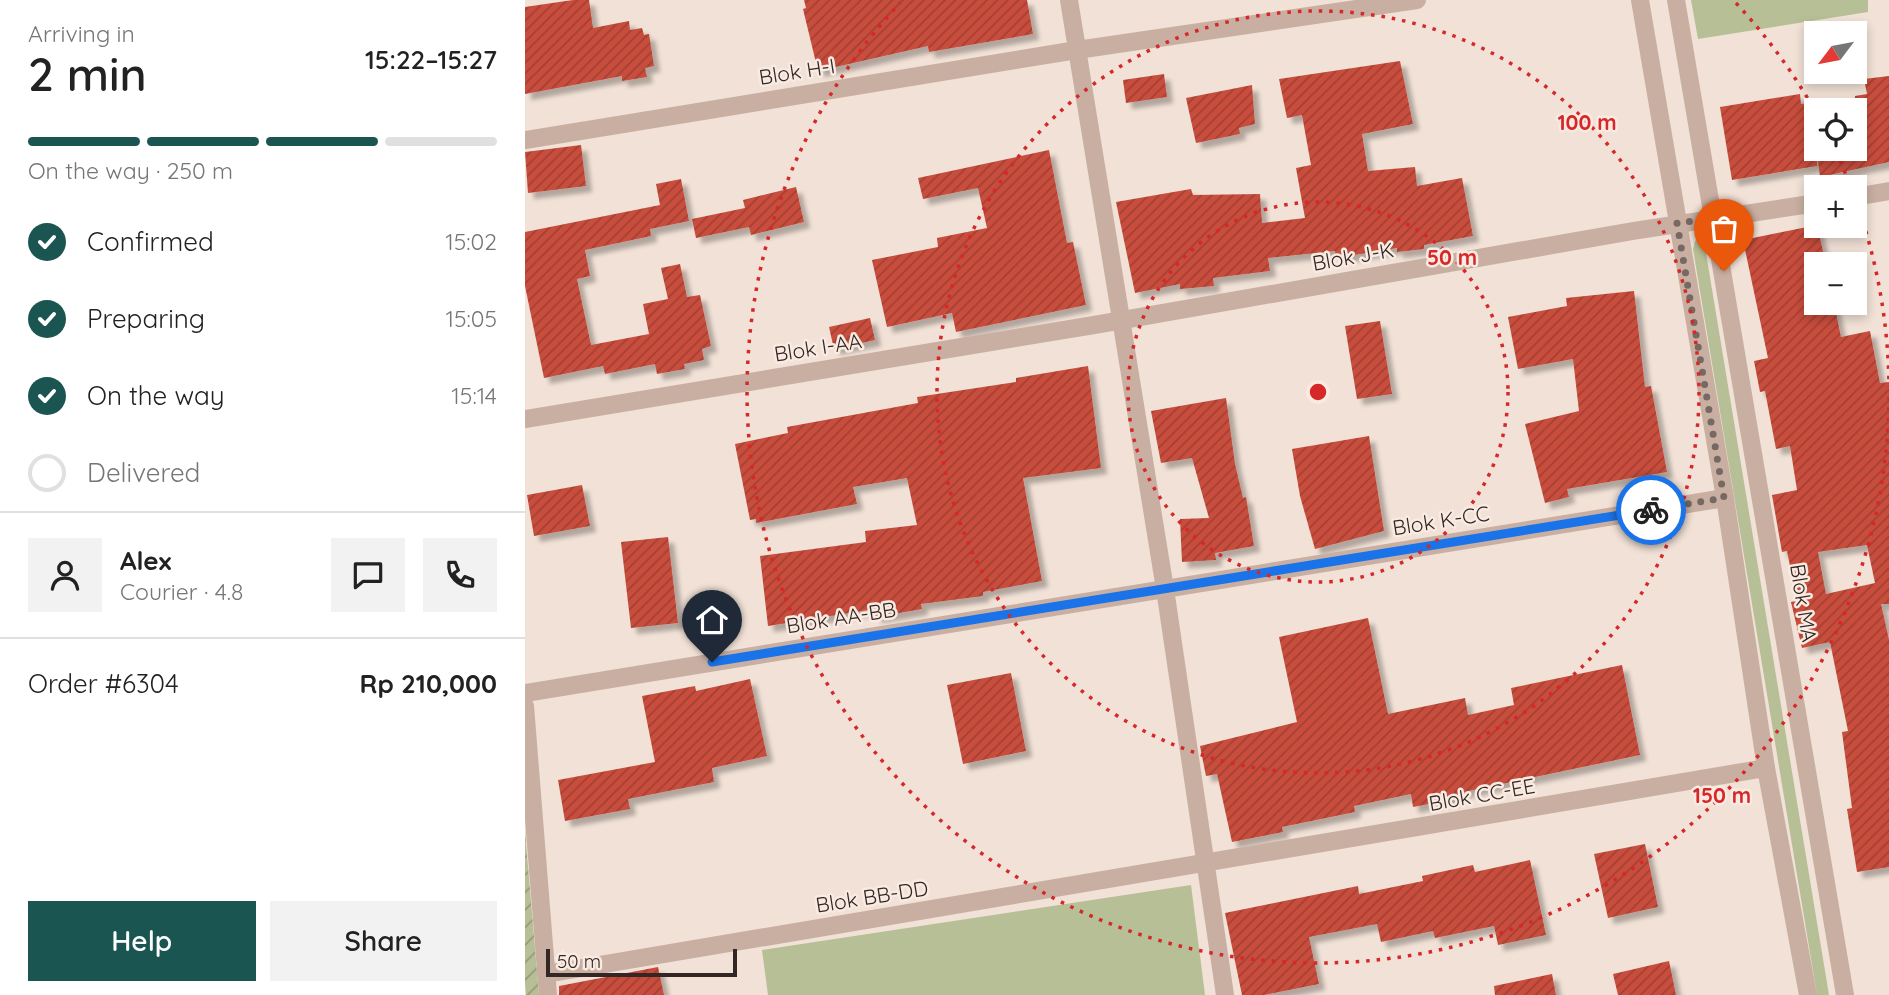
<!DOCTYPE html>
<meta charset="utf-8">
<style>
:root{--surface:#fff;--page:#f2f2f2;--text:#222;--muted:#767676;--line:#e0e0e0;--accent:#1a5551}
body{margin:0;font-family:Quicksand,sans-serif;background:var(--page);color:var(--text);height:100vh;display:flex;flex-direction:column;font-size:26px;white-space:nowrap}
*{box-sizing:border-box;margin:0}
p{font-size:23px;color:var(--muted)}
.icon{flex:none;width:38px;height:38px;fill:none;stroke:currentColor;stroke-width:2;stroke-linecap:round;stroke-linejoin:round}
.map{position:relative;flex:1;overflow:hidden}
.drawer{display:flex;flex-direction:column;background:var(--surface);width:525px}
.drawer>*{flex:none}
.needle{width:46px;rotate:238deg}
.fabs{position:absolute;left:1279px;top:21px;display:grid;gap:14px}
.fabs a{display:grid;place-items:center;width:63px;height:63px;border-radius:0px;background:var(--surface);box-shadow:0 4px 10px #0003;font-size:35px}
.scale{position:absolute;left:21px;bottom:18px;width:191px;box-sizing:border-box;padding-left:7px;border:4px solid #332725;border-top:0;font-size:19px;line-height:24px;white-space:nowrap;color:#332725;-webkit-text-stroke:5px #f9ebe2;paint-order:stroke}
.pin{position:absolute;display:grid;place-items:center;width:60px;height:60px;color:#fff;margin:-72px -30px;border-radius:50% 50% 50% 0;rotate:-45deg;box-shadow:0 0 7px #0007}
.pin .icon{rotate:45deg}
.courier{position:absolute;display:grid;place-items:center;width:70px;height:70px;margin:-35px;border:5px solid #1a73e8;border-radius:50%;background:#fff;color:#222;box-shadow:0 2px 9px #0007}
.head em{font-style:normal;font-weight:600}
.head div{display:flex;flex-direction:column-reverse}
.head{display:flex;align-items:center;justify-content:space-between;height:119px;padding:0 28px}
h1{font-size:46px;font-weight:600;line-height:52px}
.bar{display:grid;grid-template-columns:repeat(4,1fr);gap:10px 7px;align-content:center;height:84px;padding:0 28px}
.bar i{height:9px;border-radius:5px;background:var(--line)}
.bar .on{background:var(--accent)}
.bar p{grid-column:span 4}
.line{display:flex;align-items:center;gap:18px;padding:0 28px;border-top:2px solid var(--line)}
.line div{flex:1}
.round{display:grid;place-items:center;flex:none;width:74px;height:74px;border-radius:0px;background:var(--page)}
ol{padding:0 28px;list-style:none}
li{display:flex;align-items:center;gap:21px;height:77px}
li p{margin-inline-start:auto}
li .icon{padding:7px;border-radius:50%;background:var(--accent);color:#fff;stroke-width:4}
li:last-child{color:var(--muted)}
li i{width:38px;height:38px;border:4px solid var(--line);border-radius:50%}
.cta{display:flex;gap:14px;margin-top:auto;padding:14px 28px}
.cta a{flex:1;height:80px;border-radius:0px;background:var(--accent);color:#fff;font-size:28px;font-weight:600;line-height:80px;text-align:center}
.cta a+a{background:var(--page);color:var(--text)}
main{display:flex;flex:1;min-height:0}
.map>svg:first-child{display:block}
.grass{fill:#b7bf96}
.garden{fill:url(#garden-furrows)}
.building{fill:url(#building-hatch);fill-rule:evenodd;filter:url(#shadow)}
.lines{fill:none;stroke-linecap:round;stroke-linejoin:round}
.minor{stroke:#c9afa2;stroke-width:18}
.done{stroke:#766863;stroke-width:7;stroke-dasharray:0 12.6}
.route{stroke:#1a73e8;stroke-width:9}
.ring{fill:none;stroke:#d62828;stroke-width:3.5;stroke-dasharray:3.5 7}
.labels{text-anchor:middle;stroke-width:5;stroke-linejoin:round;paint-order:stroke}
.street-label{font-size:21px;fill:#332725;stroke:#f9ebe2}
.centre{fill:#d62828;stroke:#f9ebe2;stroke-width:3.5}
.ring-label{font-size:21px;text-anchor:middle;font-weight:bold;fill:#d62828;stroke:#f9ebe2;stroke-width:5;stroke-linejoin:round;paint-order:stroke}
</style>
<main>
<section class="drawer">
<div class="head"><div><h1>2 min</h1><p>Arriving in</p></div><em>15:22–15:27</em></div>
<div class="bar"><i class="on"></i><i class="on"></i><i class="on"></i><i></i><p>On the way · 250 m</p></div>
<ol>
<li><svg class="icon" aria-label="check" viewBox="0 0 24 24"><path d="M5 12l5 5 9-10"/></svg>Confirmed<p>15:02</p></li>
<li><svg class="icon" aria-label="check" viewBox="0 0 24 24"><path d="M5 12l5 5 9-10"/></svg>Preparing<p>15:05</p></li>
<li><svg class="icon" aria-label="check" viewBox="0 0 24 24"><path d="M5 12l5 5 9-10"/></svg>On the way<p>15:14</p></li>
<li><i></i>Delivered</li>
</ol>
<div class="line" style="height:126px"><a class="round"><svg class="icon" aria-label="person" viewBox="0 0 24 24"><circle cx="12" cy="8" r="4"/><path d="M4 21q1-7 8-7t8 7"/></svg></a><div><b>Alex</b><p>Courier · 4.8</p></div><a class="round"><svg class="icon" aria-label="chat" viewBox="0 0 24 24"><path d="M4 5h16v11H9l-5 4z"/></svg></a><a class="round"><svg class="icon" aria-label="phone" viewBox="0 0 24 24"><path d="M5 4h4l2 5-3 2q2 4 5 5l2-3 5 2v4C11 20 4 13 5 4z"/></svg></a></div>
<div class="line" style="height:91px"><div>Order #6304</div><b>Rp 210,000</b></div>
<div class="cta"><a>Help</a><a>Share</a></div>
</section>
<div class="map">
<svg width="1364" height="995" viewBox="0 0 1364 995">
<defs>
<pattern id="garden-furrows" width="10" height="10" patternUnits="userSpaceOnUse" patternTransform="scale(1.75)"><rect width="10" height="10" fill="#b7bf96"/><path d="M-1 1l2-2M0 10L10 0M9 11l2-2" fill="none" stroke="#959b7a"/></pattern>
<pattern id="building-hatch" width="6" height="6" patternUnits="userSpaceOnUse" patternTransform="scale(1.75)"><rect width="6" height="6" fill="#c84d3d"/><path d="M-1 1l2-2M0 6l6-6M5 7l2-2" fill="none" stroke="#a34033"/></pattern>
<filter id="shadow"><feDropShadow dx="6" dy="6" stdDeviation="2" flood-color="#0004"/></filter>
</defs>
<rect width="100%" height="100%" fill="#f1e1d6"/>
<g class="grass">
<path d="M 1166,0 L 1343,0 L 1343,12 L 1173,39 Z"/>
<path d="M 1174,240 L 1180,247 L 1304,995 L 1292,995 L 1168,249 L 1170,241 Z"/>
<path d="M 666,885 L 680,995 L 243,995 L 237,950 Z"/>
</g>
<path class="garden" d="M 0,831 L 14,995 L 1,995 L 0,983 Z"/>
<g class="building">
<path d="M 48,0 L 64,0 L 68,28 L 104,21 L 105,30 L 117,28 L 119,35 L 124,34 L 129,66 L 120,68 L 122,77 L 97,81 L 97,76 L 0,94 L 0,7 Z"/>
<path d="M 279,0 L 502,0 L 508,34 L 404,52 L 403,46 L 293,71 L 278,9 L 281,8 Z"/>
<path d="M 875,61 L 888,124 L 837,134 L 843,171 L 890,167 L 892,186 L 937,178 L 948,236 L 899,245 L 899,249 L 872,252 L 872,248 L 811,258 L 810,251 L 743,258 L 745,271 L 688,278 L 689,286 L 655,289 L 655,284 L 610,293 L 591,202 L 666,189 L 668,195 L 735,194 L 737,223 L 780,218 L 771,168 L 786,165 L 777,115 L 762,118 L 754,79 Z"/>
<path d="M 639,74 L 642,97 L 601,103 L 598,80 Z"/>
<path d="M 1364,76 L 1364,162 L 1295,177 L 1292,154 L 1292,166 L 1207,180 L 1195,107 L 1275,94 L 1276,104 L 1292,102 L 1292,149 L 1330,149 L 1330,96 L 1342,94 L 1339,79 Z"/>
<path d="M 727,85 L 730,124 L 714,128 L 715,134 L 671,143 L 661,98 Z"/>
<path d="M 56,145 L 61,186 L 3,193 L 0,152 Z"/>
<path d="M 524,150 L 542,243 L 548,242 L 561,305 L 431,332 L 427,313 L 362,327 L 347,260 L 413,247 L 412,238 L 462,228 L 453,188 L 398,199 L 393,178 Z"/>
<path d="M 156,179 L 164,221 L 125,229 L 126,236 L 60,250 L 65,276 L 52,279 L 66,345 L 124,334 L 118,304 L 143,299 L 136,268 L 155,264 L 162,297 L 175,295 L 186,346 L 177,349 L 179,360 L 159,364 L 160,369 L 132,374 L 130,364 L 80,374 L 78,366 L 19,378 L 0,286 L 0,232 L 135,205 L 131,184 Z"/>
<path d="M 271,187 L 279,222 L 226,235 L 224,227 L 171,238 L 167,219 L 220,208 L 218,200 Z"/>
<path d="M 1292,225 L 1301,264 L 1292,264 L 1292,303 L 1309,303 L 1316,337 L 1345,331 L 1355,383 L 1364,382 L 1364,604 L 1356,604 L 1364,640 L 1364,867 L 1332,872 L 1322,809 L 1327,808 L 1317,732 L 1323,731 L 1305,642 L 1277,648 L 1266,602 L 1272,601 L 1262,551 L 1257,552 L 1247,495 L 1272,490 L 1265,446 L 1251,449 L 1240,391 L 1235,392 L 1229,361 L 1243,358 L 1218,240 ZM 1342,545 L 1350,583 L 1301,594 L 1293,552 Z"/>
<path d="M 1109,291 L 1120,387 L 1126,386 L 1142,472 L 1042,489 L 1044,497 L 1020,503 L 1000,424 L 1054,411 L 1048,359 L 993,369 L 983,317 L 1042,306 L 1041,298 Z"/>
<path d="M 345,318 L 350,340 L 309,349 L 304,327 Z"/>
<path d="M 855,321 L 867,394 L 832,399 L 820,326 Z"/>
<path d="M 563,366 L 576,468 L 498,478 L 517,581 L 458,592 L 458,596 L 396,604 L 397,609 L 351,617 L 349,609 L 243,626 L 235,556 L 341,542 L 340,531 L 392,525 L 382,478 L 328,487 L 332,504 L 231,523 L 231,519 L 225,520 L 210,444 L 263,433 L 262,427 L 393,403 L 392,397 L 491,382 L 491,378 Z"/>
<path d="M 701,398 L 710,464 L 718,498 L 721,497 L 729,546 L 690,553 L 691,560 L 657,562 L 655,519 L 684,518 L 667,458 L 636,463 L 626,411 Z"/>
<path d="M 844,436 L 859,531 L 790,549 L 775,496 L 767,449 Z"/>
<path d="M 57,485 L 65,526 L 9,536 L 2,495 Z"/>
<path d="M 143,537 L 153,623 L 106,628 L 96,542 Z"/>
<path d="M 843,618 L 863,714 L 940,698 L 943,715 L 989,705 L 986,688 L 1097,665 L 1115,755 L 934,793 L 935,798 L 888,807 L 886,794 L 829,806 L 830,812 L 757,827 L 758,832 L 707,842 L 692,774 L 681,776 L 675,746 L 772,722 L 754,637 Z"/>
<path d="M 486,673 L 501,751 L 438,764 L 422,685 Z"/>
<path d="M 225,679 L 242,756 L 187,768 L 189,782 L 103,799 L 105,809 L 40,821 L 33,780 L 130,762 L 117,696 L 170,686 L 171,691 Z"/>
<path d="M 1120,844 L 1133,907 L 1083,918 L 1069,854 Z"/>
<path d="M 1005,860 L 1021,935 L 973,945 L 969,926 L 910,938 L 908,931 L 856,942 L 852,924 L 784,937 L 794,984 L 739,995 L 717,995 L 700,913 L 833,886 L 834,894 L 898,881 L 897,876 L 948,865 L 950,872 Z"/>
<path d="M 1144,961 L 1151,995 L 1093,995 L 1088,974 Z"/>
<path d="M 133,967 L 139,995 L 34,995 L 34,986 Z"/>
<path d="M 1027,974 L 1031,995 L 970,995 L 969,986 Z"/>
</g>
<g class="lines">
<g class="minor">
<path d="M 544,0 L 640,589 L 700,995"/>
<path d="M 1115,0 L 1200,498 L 1241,768 L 1283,995"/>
<path d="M 1151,0 L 1320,995"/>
<path d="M 0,140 L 552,50 L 892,0"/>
<path d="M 1330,197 L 1364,191"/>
<path d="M 0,419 L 575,324 L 1108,231 L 1292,203"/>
<path d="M 0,693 L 1200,498"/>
<path d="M 0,706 L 23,995"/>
<path d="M 21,974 L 1241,768"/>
</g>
</g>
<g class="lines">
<path class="done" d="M 1126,510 L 1199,498 L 1152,223 L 1191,218 L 1199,271"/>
<path class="route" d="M 187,662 L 1126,510"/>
</g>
<g class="ring">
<circle cx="793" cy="392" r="190"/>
<circle cx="793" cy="392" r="381"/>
<path d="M1364 397A571 571 0 1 1 375 3M1211 3A571 571 0 0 1 1290 111M1311 151A571 571 0 0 1 1324 183M1331 201A571 571 0 0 1 1364 387"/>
</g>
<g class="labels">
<g class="street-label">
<text transform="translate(272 72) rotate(-9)" y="7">Blok H-I</text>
<text transform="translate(828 257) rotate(-10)" y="7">Blok J-K</text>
<text transform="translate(293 348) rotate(-9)" y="7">Blok I-AA</text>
<text transform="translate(916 521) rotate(-9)" y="7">Blok K-CC</text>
<text transform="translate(1278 603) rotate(81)" y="7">Blok MA</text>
<text transform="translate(316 618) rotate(-9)" y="7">Blok AA-BB</text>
<text transform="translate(957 795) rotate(-10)" y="7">Blok CC-EE</text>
<text transform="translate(347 897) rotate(-9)" y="7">Blok BB-DD</text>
</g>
</g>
<circle cx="793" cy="392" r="10" class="centre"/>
<g class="ring-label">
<text x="1062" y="130">100 m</text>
<text x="927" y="265">50 m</text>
<text x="1197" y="803">150 m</text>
</g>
</svg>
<div class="fabs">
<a><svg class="needle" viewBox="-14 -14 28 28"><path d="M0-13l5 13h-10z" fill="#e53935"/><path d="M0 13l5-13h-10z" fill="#767676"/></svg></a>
<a><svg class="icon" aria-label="locate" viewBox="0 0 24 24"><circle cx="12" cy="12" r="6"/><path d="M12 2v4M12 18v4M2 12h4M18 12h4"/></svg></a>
<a>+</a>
<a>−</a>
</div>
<div class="scale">50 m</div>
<div class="pin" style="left:1199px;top:271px;background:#ea580c"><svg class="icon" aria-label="bag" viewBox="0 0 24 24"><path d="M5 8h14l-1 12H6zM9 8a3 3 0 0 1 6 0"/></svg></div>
<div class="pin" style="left:187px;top:662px;background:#1f2937"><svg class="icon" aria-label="home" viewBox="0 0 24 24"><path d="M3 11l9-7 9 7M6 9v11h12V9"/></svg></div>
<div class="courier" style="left:1126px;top:510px"><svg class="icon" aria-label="bike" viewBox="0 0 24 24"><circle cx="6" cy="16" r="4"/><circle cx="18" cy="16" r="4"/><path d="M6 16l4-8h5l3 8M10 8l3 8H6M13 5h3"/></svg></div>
</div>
</main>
